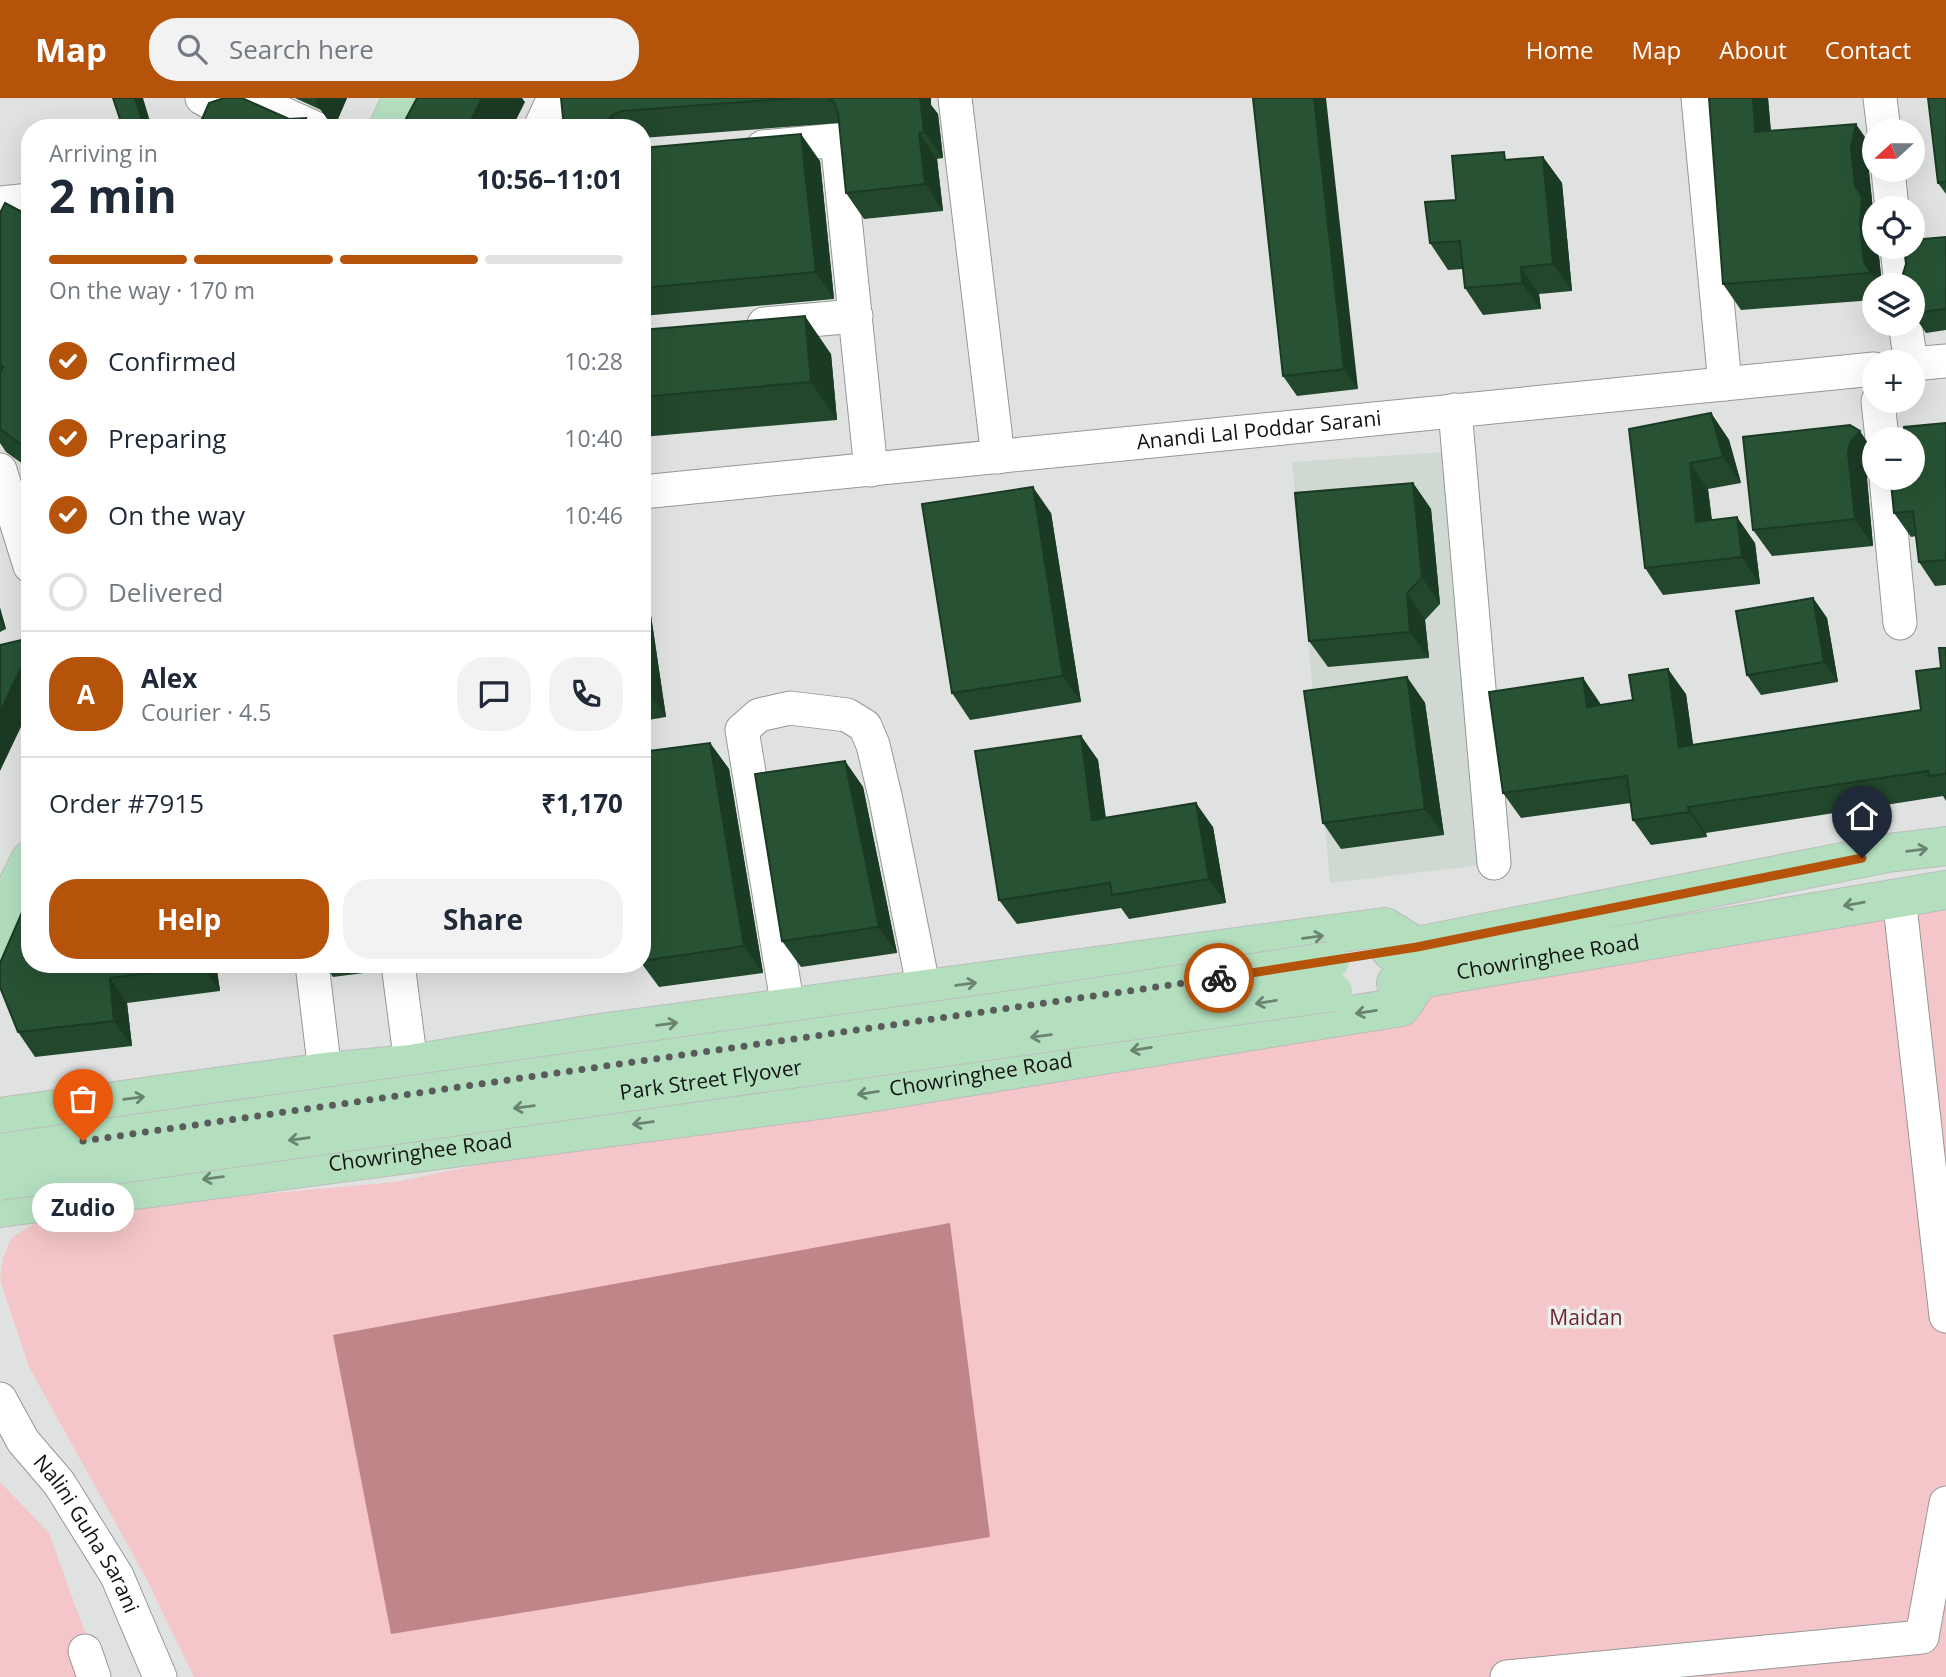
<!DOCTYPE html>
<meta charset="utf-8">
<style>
:root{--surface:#fff;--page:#f2f2f3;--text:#1f2937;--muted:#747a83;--line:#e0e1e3;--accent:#b45309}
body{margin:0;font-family:"Open Sans",sans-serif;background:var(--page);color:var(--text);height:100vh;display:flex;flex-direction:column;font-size:26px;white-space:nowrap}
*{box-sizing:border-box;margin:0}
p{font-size:23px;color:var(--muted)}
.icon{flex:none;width:38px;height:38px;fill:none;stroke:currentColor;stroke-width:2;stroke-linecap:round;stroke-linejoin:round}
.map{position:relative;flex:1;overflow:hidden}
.panel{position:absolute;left:21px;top:21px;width:630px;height:854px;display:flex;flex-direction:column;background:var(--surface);border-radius:28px;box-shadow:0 7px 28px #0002}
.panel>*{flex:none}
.needle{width:46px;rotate:249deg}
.controls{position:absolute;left:1862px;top:21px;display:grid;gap:14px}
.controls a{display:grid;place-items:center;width:63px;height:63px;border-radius:50%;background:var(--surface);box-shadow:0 7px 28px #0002;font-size:35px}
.pin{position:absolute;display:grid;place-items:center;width:60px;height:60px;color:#fff;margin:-72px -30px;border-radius:50% 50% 50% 0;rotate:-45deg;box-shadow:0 0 7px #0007}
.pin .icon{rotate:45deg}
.courier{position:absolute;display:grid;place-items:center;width:70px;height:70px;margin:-35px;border:5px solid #b45309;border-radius:50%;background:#fff;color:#222;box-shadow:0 2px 9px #0007}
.bubble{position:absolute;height:49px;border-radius:24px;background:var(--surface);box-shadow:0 7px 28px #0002;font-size:23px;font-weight:700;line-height:49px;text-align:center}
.head em{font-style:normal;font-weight:700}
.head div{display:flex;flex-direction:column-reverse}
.head{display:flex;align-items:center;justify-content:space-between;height:119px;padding:0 28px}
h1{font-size:46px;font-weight:700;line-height:52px}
.bar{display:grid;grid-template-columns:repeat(4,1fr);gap:10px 7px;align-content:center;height:84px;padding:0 28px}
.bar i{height:9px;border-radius:5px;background:var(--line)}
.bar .selected{background:var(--accent)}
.bar p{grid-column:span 4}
.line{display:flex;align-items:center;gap:18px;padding:0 28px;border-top:2px solid var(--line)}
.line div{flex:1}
.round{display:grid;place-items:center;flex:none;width:74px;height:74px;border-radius:28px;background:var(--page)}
ol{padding:0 28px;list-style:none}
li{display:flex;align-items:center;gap:21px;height:77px}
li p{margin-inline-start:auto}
li .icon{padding:7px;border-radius:50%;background:var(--accent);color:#fff;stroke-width:4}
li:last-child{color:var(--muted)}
li i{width:38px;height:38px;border:4px solid var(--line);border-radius:50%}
.cta{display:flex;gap:14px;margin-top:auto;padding:14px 28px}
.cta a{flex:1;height:80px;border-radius:28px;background:var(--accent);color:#fff;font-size:28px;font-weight:700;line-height:80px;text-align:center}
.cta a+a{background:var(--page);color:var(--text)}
header{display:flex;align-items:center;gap:42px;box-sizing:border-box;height:98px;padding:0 35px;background:var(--accent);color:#fff}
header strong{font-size:33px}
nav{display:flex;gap:38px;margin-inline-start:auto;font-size:24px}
.search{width:490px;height:63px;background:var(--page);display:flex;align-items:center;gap:18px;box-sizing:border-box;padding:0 24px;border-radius:28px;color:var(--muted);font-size:26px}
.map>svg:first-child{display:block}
.built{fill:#cfd8d1}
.green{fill:#f4c6c9}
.water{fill:#bf8589}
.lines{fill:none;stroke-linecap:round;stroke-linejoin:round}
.minor-casing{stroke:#959896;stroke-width:35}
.major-casing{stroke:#bdbdbd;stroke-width:40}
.minor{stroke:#fff;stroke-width:33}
.major{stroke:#b3dfbf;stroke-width:38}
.major-bridge-casing{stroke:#bdbdbd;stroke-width:40;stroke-linecap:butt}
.major-bridge{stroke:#b3dfbf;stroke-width:38}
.wall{fill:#22472d}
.shaded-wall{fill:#1b3a24}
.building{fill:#275334;stroke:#1b3a24;stroke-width:2}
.oneway{stroke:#6b8472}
.done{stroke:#5a5c5b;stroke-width:7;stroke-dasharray:0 12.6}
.route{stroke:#b45309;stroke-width:9}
.labels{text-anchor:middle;stroke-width:7;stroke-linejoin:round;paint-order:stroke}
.street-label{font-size:21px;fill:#131413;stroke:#ecf0ed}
.park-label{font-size:21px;fill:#6c2530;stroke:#ecf0ed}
</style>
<header>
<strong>Map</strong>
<div class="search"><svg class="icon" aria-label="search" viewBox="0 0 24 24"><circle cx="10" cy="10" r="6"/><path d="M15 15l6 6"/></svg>Search here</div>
<nav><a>Home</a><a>Map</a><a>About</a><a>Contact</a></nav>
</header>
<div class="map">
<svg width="1946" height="1579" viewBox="0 0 1946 1579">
<rect width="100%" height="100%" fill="#dfe2e0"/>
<path class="built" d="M 1445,354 L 1481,767 L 1330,785 L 1292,364 Z"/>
<g class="green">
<path d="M 1946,797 L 1946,1579 L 194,1579 L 145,1478 L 29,1269 L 0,1182 L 3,1160 L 11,1140 L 46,1118 L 63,1114 L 396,1084 L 1017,955 L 1858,808 Z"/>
<path d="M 0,1384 L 49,1435 L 101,1579 L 0,1579 Z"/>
</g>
<path class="water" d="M 950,1125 L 990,1439 L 391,1536 L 333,1237 Z"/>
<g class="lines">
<g class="minor-casing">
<g id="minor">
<path d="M 202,0 L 225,13 L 253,2 L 315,30"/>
<path d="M 955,0 L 998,359"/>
<path d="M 1698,0 L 1725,286"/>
<path d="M 1880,0 L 1884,33"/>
<path d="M 540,30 L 554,0"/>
<path d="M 763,49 L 837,42 L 871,372"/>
<path d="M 1888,72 L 1892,110"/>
<path d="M 0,105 L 30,102"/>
<path d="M 1897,149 L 1901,187"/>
<path d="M 764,226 L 856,218"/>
<path d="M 1905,226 L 1911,264"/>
<path d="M 1913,266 L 1946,263"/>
<path d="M 1878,303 L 1882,341"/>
<path d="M 1455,312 L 1494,765"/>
<path d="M 0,372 L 30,468"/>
<path d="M 1886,380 L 1900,525"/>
<path id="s1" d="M 642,394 L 1874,271"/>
<path d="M 1899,799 L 1946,1218"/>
<path d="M 312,866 L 325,974"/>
<path d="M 398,866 L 411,966"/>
<path d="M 788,910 L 742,632 L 759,617 L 790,610 L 847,617 L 865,628 L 873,647 L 886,702 L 924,892"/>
<path id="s2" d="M 0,1301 L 23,1343 L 59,1385 L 117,1478 L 160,1579"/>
<path d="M 85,1553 L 94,1579"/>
<path d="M 1507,1579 L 1922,1539 L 1946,1405"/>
</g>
</g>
<g class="major-casing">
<g id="major">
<path d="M 388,30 L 402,0"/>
<path d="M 0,847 L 19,784 L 30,762"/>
<path d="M 1391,853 L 1888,755 L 1946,748"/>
<path id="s3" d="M 1396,885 L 1946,792"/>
<path d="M 0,1019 L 325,974 L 411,966 L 600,935 L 1385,829 L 1417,849"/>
<path id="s4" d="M 0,1110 L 855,997 L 1401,909 L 1419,882"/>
</g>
</g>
<use href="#minor" class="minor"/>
<use href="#major" class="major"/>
<g class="major-bridge-casing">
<g id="major-bridge">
<path d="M 0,1055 L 1019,911 L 1330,863"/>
<path id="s5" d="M 0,1083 L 1333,894"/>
</g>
</g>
<use href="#major-bridge" class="major-bridge"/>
</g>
<g class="wall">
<path d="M 295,0 L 347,0 L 334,30 L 321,12 Z"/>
<path d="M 561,0 L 931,0 L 931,7 L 938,16 L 943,60 L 937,61 L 943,113 L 864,121 L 846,95 L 839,25 L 642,40 L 642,30 L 564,30 Z"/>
<path d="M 1253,0 L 1358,291 L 1297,298 L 1283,278 Z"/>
<path d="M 1709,0 L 1768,0 L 1771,33 L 1874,52 L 1869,74 L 1873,112 L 1874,149 L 1878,149 L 1882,187 L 1874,187 L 1874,202 L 1741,212 L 1723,186 Z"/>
<path d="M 642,50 L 820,63 L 834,201 L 642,218 Z"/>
<path d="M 1543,59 L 1562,85 L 1572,193 L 1539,196 L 1541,211 L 1483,217 L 1465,190 L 1463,171 L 1448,172 L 1430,145 L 1456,102 L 1510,62 Z"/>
<path d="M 1946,84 L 1946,96 L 1938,85 Z"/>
<path d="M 0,115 L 30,118 L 30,371 L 6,354 L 0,345 Z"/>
<path d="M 1946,139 L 1946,232 L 1926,235 L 1913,216 L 1913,187 L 1906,185 L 1902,179 Z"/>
<path d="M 642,232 L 831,256 L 837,322 L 642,339 Z"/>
<path d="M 1711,315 L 1729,342 L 1741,385 L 1708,391 L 1712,422 L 1755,445 L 1760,486 L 1663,497 L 1645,470 Z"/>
<path d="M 1946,325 L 1946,487 L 1935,488 L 1919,464 L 1916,438 L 1911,439 L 1894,415 Z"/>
<path d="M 1874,354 L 1874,364 L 1869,371 L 1867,381 L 1873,448 L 1772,458 L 1753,432 Z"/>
<path d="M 1413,385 L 1431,411 L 1440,506 L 1425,522 L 1429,560 L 1328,569 L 1309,543 Z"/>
<path d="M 1051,415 L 1081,604 L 970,622 L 952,595 Z"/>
<path d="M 642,457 L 666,619 L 642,623 Z"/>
<path d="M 1813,500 L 1827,520 L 1838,584 L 1761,597 L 1747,577 Z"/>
<path d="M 0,510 L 6,531 L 0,534 Z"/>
<path d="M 1946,550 L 1946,703 L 1943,698 L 1706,735 L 1707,739 L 1651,747 L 1633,722 L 1631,705 L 1521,720 L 1503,695 L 1583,580 L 1600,607 L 1686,596 L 1693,647 L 1921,612 L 1941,570 Z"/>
<path d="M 1407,579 L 1425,605 L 1444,737 L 1341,751 L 1323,725 Z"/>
<path d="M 1081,638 L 1098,662 L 1106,720 L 1213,729 L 1226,805 L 1129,821 L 1121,810 L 1017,826 L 999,802 Z"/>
<path d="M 710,645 L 729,671 L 763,875 L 659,889 L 642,866 L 642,654 Z"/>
<path d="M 845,663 L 863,689 L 897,855 L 801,869 L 782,843 Z"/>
<path d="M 216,866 L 220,893 L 127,905 L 132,948 L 35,959 L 18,934 L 0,889 Z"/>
<path d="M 324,866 L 380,866 L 379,873 L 333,879 Z"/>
</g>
<g class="shaded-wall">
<path d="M 135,0 L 143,0 L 152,30 L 144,29 Z"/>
<path d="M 317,0 L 347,0 L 334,30 L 315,4 Z"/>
<path d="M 482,0 L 522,0 L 525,4 L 512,30 L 467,30 Z"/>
<path d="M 920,0 L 931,0 L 931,7 L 938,16 L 943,60 L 924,34 Z"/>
<path d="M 1314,0 L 1326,0 L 1358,291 L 1344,271 Z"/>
<path d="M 1753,0 L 1768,0 L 1773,59 L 1755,34 Z"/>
<path d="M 612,17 L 621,30 L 606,30 L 606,25 Z"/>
<path d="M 306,20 L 313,30 L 302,30 Z"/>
<path d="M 1856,26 L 1874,52 L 1869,74 L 1873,112 L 1874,115 L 1874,149 L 1878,149 L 1882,187 L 1879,187 L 1864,164 L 1851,49 Z"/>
<path d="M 919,35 L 937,61 L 943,113 L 925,86 Z"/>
<path d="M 801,36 L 820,63 L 834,201 L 816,174 Z"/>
<path d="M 1543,59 L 1562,85 L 1572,193 L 1553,166 Z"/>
<path d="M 1521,169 L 1539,196 L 1541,211 L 1522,185 Z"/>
<path d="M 805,218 L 831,256 L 837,322 L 811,284 Z"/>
<path d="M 1711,315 L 1729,342 L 1741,385 L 1723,359 Z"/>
<path d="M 1860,333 L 1874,354 L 1874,364 L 1869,371 L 1867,381 L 1873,448 L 1855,421 L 1848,355 L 1850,345 Z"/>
<path d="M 1690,365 L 1708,391 L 1715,450 L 1696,424 Z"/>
<path d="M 1413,385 L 1431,411 L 1440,506 L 1422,480 Z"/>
<path d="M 1033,389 L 1051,415 L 1081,604 L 1063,578 Z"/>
<path d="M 1737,419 L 1755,445 L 1760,486 L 1742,459 Z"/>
<path d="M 642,457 L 666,619 L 649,595 L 642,550 Z"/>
<path d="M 1407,495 L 1425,522 L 1429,560 L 1410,534 Z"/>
<path d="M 1813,500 L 1827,520 L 1838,584 L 1824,564 Z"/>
<path d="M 0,510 L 6,531 L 0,522 Z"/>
<path d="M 30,551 L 30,610 L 0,673 L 0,614 Z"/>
<path d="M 1668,571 L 1686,596 L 1697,674 L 1679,649 Z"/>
<path d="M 1407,579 L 1425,605 L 1444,737 L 1425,711 Z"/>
<path d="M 1583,580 L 1600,605 L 1604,634 L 1587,609 Z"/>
<path d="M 1081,638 L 1098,662 L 1109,747 L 1092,722 Z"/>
<path d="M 710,645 L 729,671 L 763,875 L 744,848 Z"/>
<path d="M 845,663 L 863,689 L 897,855 L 879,829 Z"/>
<path d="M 1196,705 L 1213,729 L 1226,805 L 1209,781 Z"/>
<path d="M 1688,709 L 1706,735 L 1707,739 L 1689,714 Z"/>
<path d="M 202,866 L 216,866 L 220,893 L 202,868 Z"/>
<path d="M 375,866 L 380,866 L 379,873 Z"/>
<path d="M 110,880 L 127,905 L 132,948 L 114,923 Z"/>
</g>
<g class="building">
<path d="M 113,0 L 135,0 L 144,29 L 123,30 Z"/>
<path d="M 224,0 L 242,0 L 289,21 L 306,20 L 302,30 L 198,30 L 209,5 Z"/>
<path d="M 417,0 L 482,0 L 467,30 L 401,30 Z"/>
<path d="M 561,0 L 799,0 L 622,13 L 612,17 L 606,25 L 606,30 L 564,30 Z"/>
<path d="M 829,0 L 920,0 L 924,34 L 919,35 L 925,86 L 846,95 L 838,14 L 834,4 Z"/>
<path d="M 1253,0 L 1314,0 L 1344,271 L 1283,278 Z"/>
<path d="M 1709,0 L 1753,0 L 1755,34 L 1856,26 L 1851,49 L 1855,87 L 1862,99 L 1860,126 L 1864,164 L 1871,175 L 1723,186 Z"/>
<path d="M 1928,0 L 1946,0 L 1946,84 L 1938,85 Z"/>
<path d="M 801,36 L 816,174 L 642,190 L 642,50 Z"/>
<path d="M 1504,54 L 1505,62 L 1543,59 L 1553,166 L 1521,169 L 1522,185 L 1465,190 L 1460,143 L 1430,145 L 1425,104 L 1456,102 L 1452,58 Z"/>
<path d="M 5,105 L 30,118 L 30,353 L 0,331 L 0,275 L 3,269 L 0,267 L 0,115 Z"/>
<path d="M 1946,139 L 1946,211 L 1913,215 L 1913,187 L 1906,187 L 1905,178 L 1902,179 L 1906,166 L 1904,149 L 1913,149 L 1913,142 Z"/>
<path d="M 805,218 L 811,284 L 642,299 L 642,232 Z"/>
<path d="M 1711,315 L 1723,359 L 1690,365 L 1696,424 L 1737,419 L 1742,459 L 1645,470 L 1629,331 Z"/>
<path d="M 1946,325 L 1946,462 L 1919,464 L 1913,413 L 1894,415 L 1891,385 L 1910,383 L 1910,380 L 1913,380 L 1913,341 L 1905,341 L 1904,329 Z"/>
<path d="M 1850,327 L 1860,333 L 1850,345 L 1848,355 L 1855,421 L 1753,432 L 1743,339 Z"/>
<path d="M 1413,385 L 1422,480 L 1407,495 L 1410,534 L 1309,543 L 1295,395 Z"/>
<path d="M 1033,389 L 1063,578 L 952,595 L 922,406 Z"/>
<path d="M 1813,500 L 1824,564 L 1747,577 L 1736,513 Z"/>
<path d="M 30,540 L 30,551 L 0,614 L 0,547 Z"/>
<path d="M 642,550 L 649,595 L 642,596 Z"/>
<path d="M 1939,550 L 1946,550 L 1946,676 L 1929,678 L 1928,673 L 1688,709 L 1689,714 L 1633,722 L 1627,678 L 1503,695 L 1489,594 L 1583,580 L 1587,609 L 1633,602 L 1629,577 L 1668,571 L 1679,649 L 1921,612 L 1916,573 L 1941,570 Z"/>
<path d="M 1407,579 L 1425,711 L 1323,725 L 1304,593 Z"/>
<path d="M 1081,638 L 1092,722 L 1196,705 L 1209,781 L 1112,797 L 1110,785 L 999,802 L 975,653 Z"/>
<path d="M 710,645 L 744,848 L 642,863 L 642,654 Z"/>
<path d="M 845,663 L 879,829 L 782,843 L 755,676 Z"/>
<path d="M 30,796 L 30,866 L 202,866 L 202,868 L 110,880 L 114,923 L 18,934 L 0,889 L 0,865 Z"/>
</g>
<defs><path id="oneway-shaft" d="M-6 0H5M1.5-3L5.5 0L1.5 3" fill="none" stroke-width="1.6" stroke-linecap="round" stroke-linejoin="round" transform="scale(1.75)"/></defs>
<g class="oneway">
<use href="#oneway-shaft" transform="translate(1917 752) rotate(-7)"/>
<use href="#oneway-shaft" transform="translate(1854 806) rotate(170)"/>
<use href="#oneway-shaft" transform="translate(1313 839) rotate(-8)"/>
<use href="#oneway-shaft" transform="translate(966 886) rotate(-8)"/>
<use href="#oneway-shaft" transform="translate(1266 904) rotate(171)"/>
<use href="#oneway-shaft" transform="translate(1366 914) rotate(171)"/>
<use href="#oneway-shaft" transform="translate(667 926) rotate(-7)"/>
<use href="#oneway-shaft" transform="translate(1041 938) rotate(172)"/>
<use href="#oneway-shaft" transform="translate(1141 951) rotate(171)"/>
<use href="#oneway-shaft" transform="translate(868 995) rotate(171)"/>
<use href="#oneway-shaft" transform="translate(134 1000) rotate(-8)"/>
<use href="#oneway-shaft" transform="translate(524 1009) rotate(172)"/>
<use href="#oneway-shaft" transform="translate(643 1025) rotate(173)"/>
<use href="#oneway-shaft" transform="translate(299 1041) rotate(172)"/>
<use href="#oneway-shaft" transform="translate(213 1080) rotate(173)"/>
</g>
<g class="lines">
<path class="done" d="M 83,1043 L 1219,880"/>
<path class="route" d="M 1219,880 L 1417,849 L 1862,760"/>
</g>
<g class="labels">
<g class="street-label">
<text dy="7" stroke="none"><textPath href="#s1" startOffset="620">Anandi Lal Poddar Sarani</textPath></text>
<text dy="7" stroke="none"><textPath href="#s3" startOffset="154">Chowringhee Road</textPath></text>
<text dy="7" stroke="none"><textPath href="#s4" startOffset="990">Chowringhee Road</textPath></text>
<text dy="7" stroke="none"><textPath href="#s5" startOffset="718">Park Street Flyover</textPath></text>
<text dy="7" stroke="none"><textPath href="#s4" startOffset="424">Chowringhee Road</textPath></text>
<text dy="7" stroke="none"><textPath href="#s2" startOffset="161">Nalini Guha Sarani</textPath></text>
</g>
<g class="park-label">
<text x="1586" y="1227">Maidan</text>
</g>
</g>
</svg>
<div class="controls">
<a><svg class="needle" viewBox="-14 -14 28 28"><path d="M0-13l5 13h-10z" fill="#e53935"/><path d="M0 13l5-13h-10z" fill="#747a83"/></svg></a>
<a><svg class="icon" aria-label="locate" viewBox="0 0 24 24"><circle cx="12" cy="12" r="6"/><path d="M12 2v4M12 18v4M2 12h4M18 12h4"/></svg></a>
<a><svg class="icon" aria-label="layers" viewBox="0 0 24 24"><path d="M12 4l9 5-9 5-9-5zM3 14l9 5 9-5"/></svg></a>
<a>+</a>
<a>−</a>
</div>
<div class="pin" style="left:83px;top:1043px;background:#ea580c"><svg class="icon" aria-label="bag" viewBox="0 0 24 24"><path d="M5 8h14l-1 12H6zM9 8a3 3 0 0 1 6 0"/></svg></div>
<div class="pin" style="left:1862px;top:760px;background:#1f2937"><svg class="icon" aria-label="home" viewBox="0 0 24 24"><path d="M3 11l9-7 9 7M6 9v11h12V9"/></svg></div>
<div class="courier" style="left:1219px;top:880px"><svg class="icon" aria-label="bike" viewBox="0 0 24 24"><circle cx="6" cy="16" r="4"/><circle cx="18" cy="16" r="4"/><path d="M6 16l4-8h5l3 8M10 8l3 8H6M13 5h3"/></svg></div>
<div class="bubble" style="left:32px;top:1085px;width:102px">Zudio</div>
<section class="panel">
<div class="head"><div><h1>2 min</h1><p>Arriving in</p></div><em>10:56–11:01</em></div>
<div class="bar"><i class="selected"></i><i class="selected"></i><i class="selected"></i><i></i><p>On the way · 170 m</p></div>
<ol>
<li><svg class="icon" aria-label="check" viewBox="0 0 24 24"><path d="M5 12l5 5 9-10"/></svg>Confirmed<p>10:28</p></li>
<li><svg class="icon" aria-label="check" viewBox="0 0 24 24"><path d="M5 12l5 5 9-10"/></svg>Preparing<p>10:40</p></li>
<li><svg class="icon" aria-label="check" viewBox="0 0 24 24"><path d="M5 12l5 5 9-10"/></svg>On the way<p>10:46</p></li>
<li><i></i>Delivered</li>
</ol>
<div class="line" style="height:126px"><b class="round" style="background:var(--accent);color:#fff">A</b><div><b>Alex</b><p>Courier · 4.5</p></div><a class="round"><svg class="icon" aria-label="chat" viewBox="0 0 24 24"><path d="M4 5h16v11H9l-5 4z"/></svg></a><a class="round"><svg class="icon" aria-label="phone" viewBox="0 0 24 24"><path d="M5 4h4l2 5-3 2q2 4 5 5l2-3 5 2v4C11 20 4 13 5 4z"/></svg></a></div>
<div class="line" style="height:91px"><div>Order #7915</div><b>₹1,170</b></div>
<div class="cta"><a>Help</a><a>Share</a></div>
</section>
</div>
